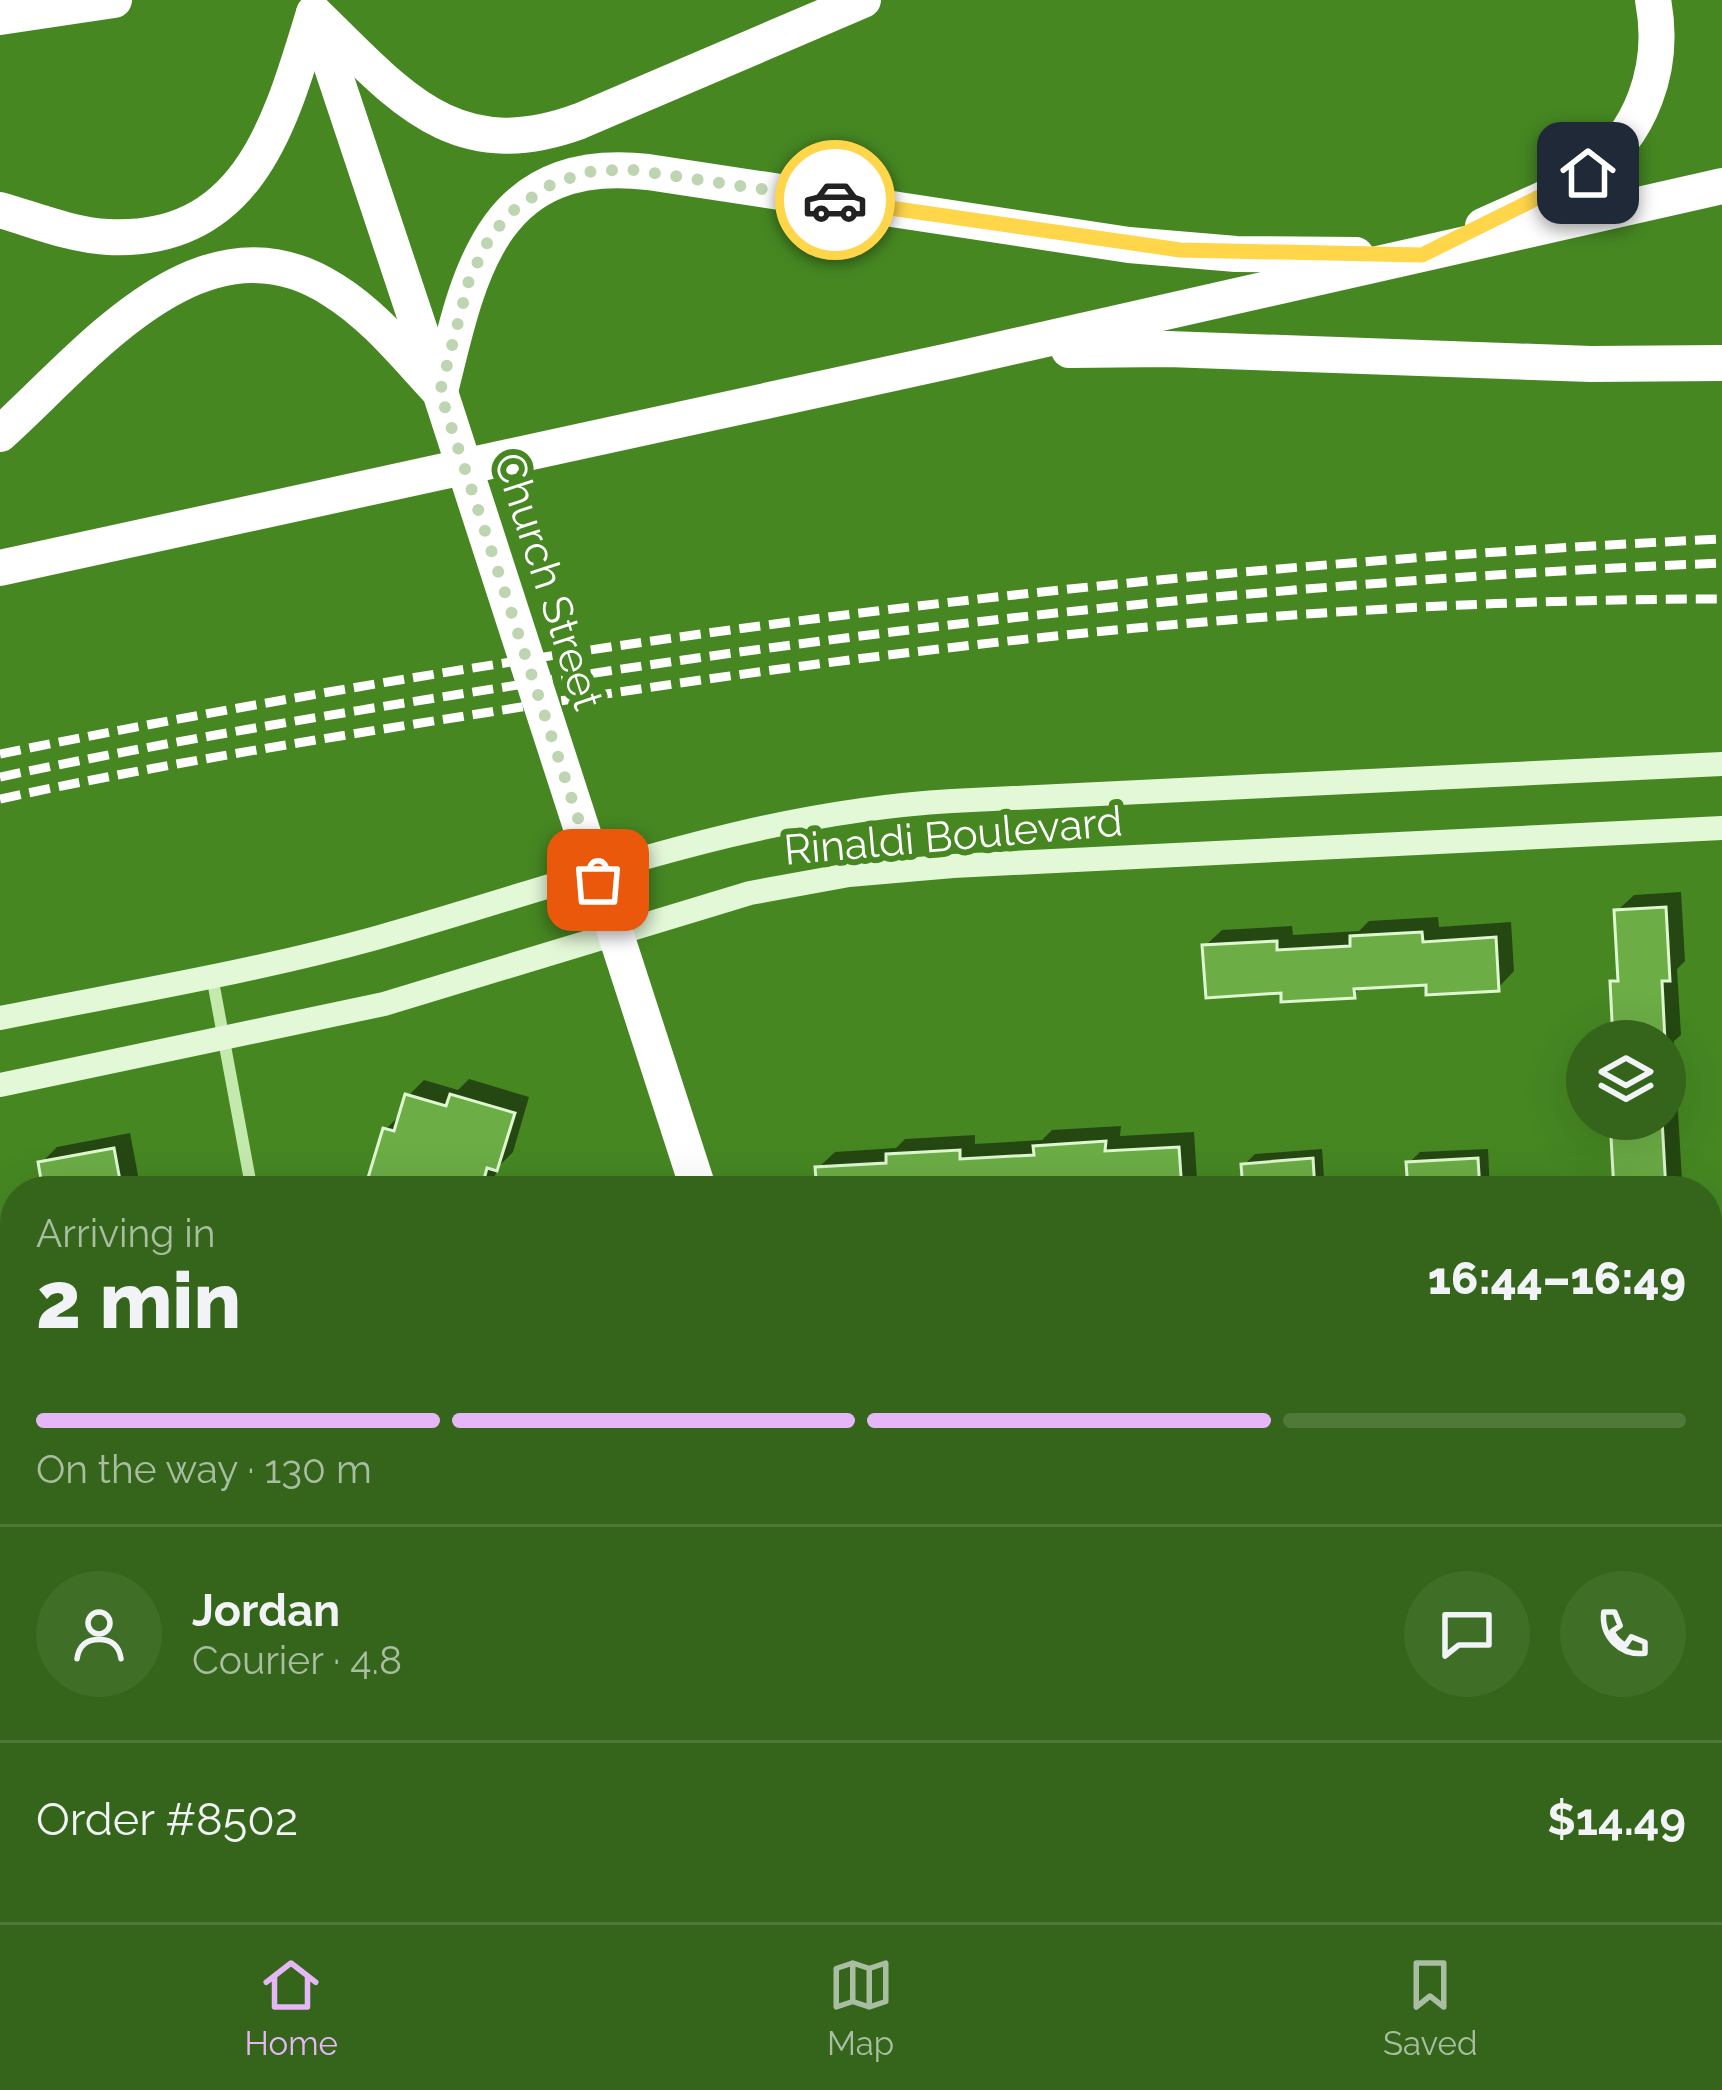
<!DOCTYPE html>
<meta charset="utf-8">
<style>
:root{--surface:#34651a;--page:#3f6e27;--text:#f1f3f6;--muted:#a9bda2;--line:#4e7939;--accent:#e6b7f6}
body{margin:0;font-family:Raleway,sans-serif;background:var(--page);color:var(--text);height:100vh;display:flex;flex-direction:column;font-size:45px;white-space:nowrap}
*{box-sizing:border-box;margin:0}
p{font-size:39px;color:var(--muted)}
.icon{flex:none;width:66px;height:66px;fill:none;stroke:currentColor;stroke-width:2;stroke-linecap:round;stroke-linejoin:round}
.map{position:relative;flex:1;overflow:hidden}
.details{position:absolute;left:0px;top:1176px;width:1722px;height:747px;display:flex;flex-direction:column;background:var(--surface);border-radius:48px 48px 0 0;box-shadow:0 12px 48px #0002}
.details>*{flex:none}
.tools{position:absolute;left:1566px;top:1020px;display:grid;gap:24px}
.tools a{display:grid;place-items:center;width:120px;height:120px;border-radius:50%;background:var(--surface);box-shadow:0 12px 48px #0002;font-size:60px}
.pin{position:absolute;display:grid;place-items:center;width:102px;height:102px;color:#fff;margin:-51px;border-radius:24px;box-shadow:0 6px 18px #0006}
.courier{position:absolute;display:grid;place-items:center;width:120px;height:120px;margin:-60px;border:9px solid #ffd54a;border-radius:50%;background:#fff;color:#222;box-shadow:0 3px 15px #0007}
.overview em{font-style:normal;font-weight:800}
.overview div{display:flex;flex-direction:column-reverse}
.overview{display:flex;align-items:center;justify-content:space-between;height:204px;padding:0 36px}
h1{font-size:78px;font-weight:800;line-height:90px}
.bar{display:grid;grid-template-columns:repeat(4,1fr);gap:18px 12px;align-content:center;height:144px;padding:0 36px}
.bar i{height:15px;border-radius:9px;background:var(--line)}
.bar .selected{background:var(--accent)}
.bar p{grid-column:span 4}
.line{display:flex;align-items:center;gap:30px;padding:0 36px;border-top:3px solid var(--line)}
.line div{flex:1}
.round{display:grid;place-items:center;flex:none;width:126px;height:126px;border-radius:63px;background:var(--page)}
.tabs{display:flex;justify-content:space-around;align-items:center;height:168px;border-top:3px solid var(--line);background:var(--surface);font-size:33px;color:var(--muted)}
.tabs a{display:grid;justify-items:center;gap:6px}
.tabs .selected{color:var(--accent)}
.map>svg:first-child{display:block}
.shadow{fill:#0007}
.building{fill:#6cad46;stroke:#dff7d1;stroke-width:3}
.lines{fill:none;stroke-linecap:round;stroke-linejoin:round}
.path{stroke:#c3eaac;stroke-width:8;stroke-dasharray:6 9;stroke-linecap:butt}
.street{stroke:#c3eaac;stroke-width:12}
.secondary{stroke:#e3f8d7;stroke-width:24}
.highway{stroke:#fff;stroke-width:36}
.rail{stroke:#fff;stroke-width:9;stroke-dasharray:21 9;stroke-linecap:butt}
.highway-bridge{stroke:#fff;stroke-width:36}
.done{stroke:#bed5b2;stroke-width:12;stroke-dasharray:0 21.6}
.route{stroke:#ffd54a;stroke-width:15}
.labels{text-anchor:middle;stroke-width:12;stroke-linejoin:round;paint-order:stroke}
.street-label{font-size:42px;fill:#fff;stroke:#468722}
</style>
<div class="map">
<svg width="1722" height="1922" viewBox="0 0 1722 1922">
<rect width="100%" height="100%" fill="#468722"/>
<g class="shadow">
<path d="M 1681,892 L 1685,961 L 1677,969 L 1681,1035 L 1674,1041 L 1682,1181 L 1671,1191 L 1617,1191 L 1613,1119 L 1665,1119 L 1665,1041 L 1616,1041 L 1613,982 L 1621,974 L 1617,911 L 1634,895 Z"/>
<path d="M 1438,917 L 1439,927 L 1511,922 L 1514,971 L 1498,988 L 1429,982 L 1363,986 L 1353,995 L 1283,990 L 1205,946 L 1222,930 L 1292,926 L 1293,935 L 1359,931 L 1369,921 Z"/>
<path d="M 469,1079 L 529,1097 L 513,1152 L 498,1167 L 490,1191 L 372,1191 L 386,1129 L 403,1112 L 408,1096 L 424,1080 L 458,1090 Z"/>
<path d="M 1121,1126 L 1120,1136 L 1194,1132 L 1197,1180 L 1186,1191 L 820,1191 L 818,1168 L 835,1152 L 896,1148 L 905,1139 L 975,1135 L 975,1144 L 1042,1140 L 1052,1130 Z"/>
<path d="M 130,1133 L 141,1191 L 46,1191 L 41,1163 L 57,1147 Z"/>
<path d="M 1322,1149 L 1325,1191 L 1246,1191 L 1244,1165 L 1255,1154 Z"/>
<path d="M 1488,1149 L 1490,1191 L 1411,1191 L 1409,1163 L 1420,1152 Z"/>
<path d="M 1722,1445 L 1722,1508 L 1720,1505 L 1707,1515 L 1707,1455 Z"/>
<path d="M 15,1515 L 15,1610 L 0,1613 L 0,1517 Z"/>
<path d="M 1707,1743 L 1722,1755 L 1722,1768 L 1707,1787 Z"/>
<path d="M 328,1908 L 400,1908 L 415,1922 L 315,1922 Z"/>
<path d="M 1173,1908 L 1242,1908 L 1243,1922 L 1173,1922 Z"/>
<path d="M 1480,1908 L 1560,1908 L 1565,1912 L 1557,1922 L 1469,1922 Z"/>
</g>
<g class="building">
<path d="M 1666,907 L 1670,981 L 1662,981 L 1665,1041 L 1613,1041 L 1610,981 L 1618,981 L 1614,910 Z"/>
<path d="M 1422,932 L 1423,942 L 1496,937 L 1499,991 L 1426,995 L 1426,985 L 1354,989 L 1355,998 L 1281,1002 L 1281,993 L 1206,998 L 1202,945 L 1277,941 L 1277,950 L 1350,946 L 1350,936 Z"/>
<path d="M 405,1094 L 446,1106 L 450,1094 L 515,1113 L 497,1171 L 487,1168 L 481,1191 L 364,1191 L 383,1128 L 394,1131 Z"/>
<path d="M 1610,1119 L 1662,1119 L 1666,1191 L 1614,1191 Z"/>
<path d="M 1106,1141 L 1105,1151 L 1179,1147 L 1182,1191 L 817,1191 L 815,1167 L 886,1163 L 886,1154 L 960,1150 L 960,1159 L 1034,1155 L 1033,1146 Z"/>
<path d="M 114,1148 L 122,1191 L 43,1191 L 38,1162 Z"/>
<path d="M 1313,1158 L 1315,1191 L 1243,1191 L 1241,1164 Z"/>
<path d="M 1478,1158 L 1480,1191 L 1408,1191 L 1406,1162 Z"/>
<path d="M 1722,1446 L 1722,1514 L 1707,1490 L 1707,1456 Z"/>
<path d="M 15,1521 L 15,1613 L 0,1616 L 0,1524 Z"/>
<path d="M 1707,1761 L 1720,1772 L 1707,1788 Z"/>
<path d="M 1720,1778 L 1722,1831 L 1707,1850 L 1707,1793 Z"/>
<path d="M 324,1908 L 366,1908 L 382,1922 L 311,1922 Z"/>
<rect x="1170" y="1908" width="56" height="14"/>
<path d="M 1476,1908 L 1522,1908 L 1511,1922 L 1465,1922 Z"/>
<path d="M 1525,1908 L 1537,1908 L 1555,1922 L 1513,1922 Z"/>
</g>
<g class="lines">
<path class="path" d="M 0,1365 L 15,1363"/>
<g class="street">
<path d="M 212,976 L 252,1191"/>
<path d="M 1707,1325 L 1722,1313"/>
<path d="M 1707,1611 L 1722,1603"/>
<path d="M 1353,1908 L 1361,1922"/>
<path d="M 1669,1908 L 1685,1922"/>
</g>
<g class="secondary">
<path d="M 0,1018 C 125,993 253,972 376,938 C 572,883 746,813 952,801 L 1722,764"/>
<path d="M 0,1085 L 384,1004 L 750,893 L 849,875 L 953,866 L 1722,828"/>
</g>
<g class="highway">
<path d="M 314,13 C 398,94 453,168 580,121 L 863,0"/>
<path d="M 0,17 L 114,0"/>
<path d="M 316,19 L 437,382"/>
<path d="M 0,210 C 35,220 71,235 108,237 C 250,244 281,120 314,13"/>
<path d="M 1483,226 C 1517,210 1554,197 1585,175 C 1642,136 1666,67 1653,0"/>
<path d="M 1069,350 L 1168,349 L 1591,364 L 1722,363"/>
<path d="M 440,392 C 469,272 492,154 648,172 L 1129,245 L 1236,254 L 1356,255"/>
<path d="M 0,434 C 88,355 202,206 333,290 C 375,316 407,357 440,392"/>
<path d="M 0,568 L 958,359 L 1722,186"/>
<path d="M 790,1922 L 791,1908"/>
</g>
<g class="rail">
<path d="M 0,754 C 568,638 1143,567 1722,539"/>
<path d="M 0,777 C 165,742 332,714 499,688 C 904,623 1312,580 1722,563"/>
<path d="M 0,799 C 175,761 352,734 528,706 C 923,644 1322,599 1722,599"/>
</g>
<path class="highway-bridge" d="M 440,392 L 699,1191"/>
</g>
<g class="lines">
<path class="done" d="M 598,880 L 440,392 L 469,280 L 491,235 L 516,208 L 552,184 L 588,172 L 627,169 L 835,200"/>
<path class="route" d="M 835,200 L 1180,250 L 1422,255 L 1588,173"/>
</g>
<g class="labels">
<g class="street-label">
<text transform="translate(549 581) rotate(72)" y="15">Church Street</text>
<text transform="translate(953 835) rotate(-5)" y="15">Rinaldi Boulevard</text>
</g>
</g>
</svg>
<div class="tools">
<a><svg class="icon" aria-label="layers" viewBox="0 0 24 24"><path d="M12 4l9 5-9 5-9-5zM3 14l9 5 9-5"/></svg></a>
</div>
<div class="pin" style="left:598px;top:880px;background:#ea580c"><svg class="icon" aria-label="bag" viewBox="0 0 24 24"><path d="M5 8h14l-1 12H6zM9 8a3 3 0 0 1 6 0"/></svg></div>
<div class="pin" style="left:1588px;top:173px;background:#1f2937"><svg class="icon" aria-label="home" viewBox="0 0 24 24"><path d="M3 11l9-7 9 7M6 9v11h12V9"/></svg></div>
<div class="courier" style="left:835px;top:200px"><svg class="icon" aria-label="car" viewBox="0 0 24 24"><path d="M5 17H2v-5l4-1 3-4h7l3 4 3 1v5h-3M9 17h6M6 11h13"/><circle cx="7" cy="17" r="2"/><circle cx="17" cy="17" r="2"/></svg></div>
<section class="details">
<div class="overview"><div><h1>2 min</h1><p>Arriving in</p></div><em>16:44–16:49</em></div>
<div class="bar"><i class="selected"></i><i class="selected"></i><i class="selected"></i><i></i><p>On the way · 130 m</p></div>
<div class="line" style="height:216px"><a class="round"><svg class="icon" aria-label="person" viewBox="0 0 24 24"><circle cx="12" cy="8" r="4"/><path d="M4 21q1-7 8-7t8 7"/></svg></a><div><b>Jordan</b><p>Courier · 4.8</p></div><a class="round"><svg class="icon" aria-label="chat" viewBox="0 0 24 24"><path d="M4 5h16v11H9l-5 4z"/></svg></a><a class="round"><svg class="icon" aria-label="phone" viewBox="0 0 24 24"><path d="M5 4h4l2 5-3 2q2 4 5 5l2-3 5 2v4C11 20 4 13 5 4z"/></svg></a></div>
<div class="line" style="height:156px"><div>Order #8502</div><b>$14.49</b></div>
</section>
</div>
<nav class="tabs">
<a class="selected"><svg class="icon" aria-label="home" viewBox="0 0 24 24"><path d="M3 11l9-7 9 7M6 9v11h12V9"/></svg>Home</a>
<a><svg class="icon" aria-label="map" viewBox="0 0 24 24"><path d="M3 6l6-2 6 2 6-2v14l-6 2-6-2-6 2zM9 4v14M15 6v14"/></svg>Map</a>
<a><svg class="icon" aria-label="saved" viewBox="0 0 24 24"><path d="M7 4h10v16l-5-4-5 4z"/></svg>Saved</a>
</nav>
